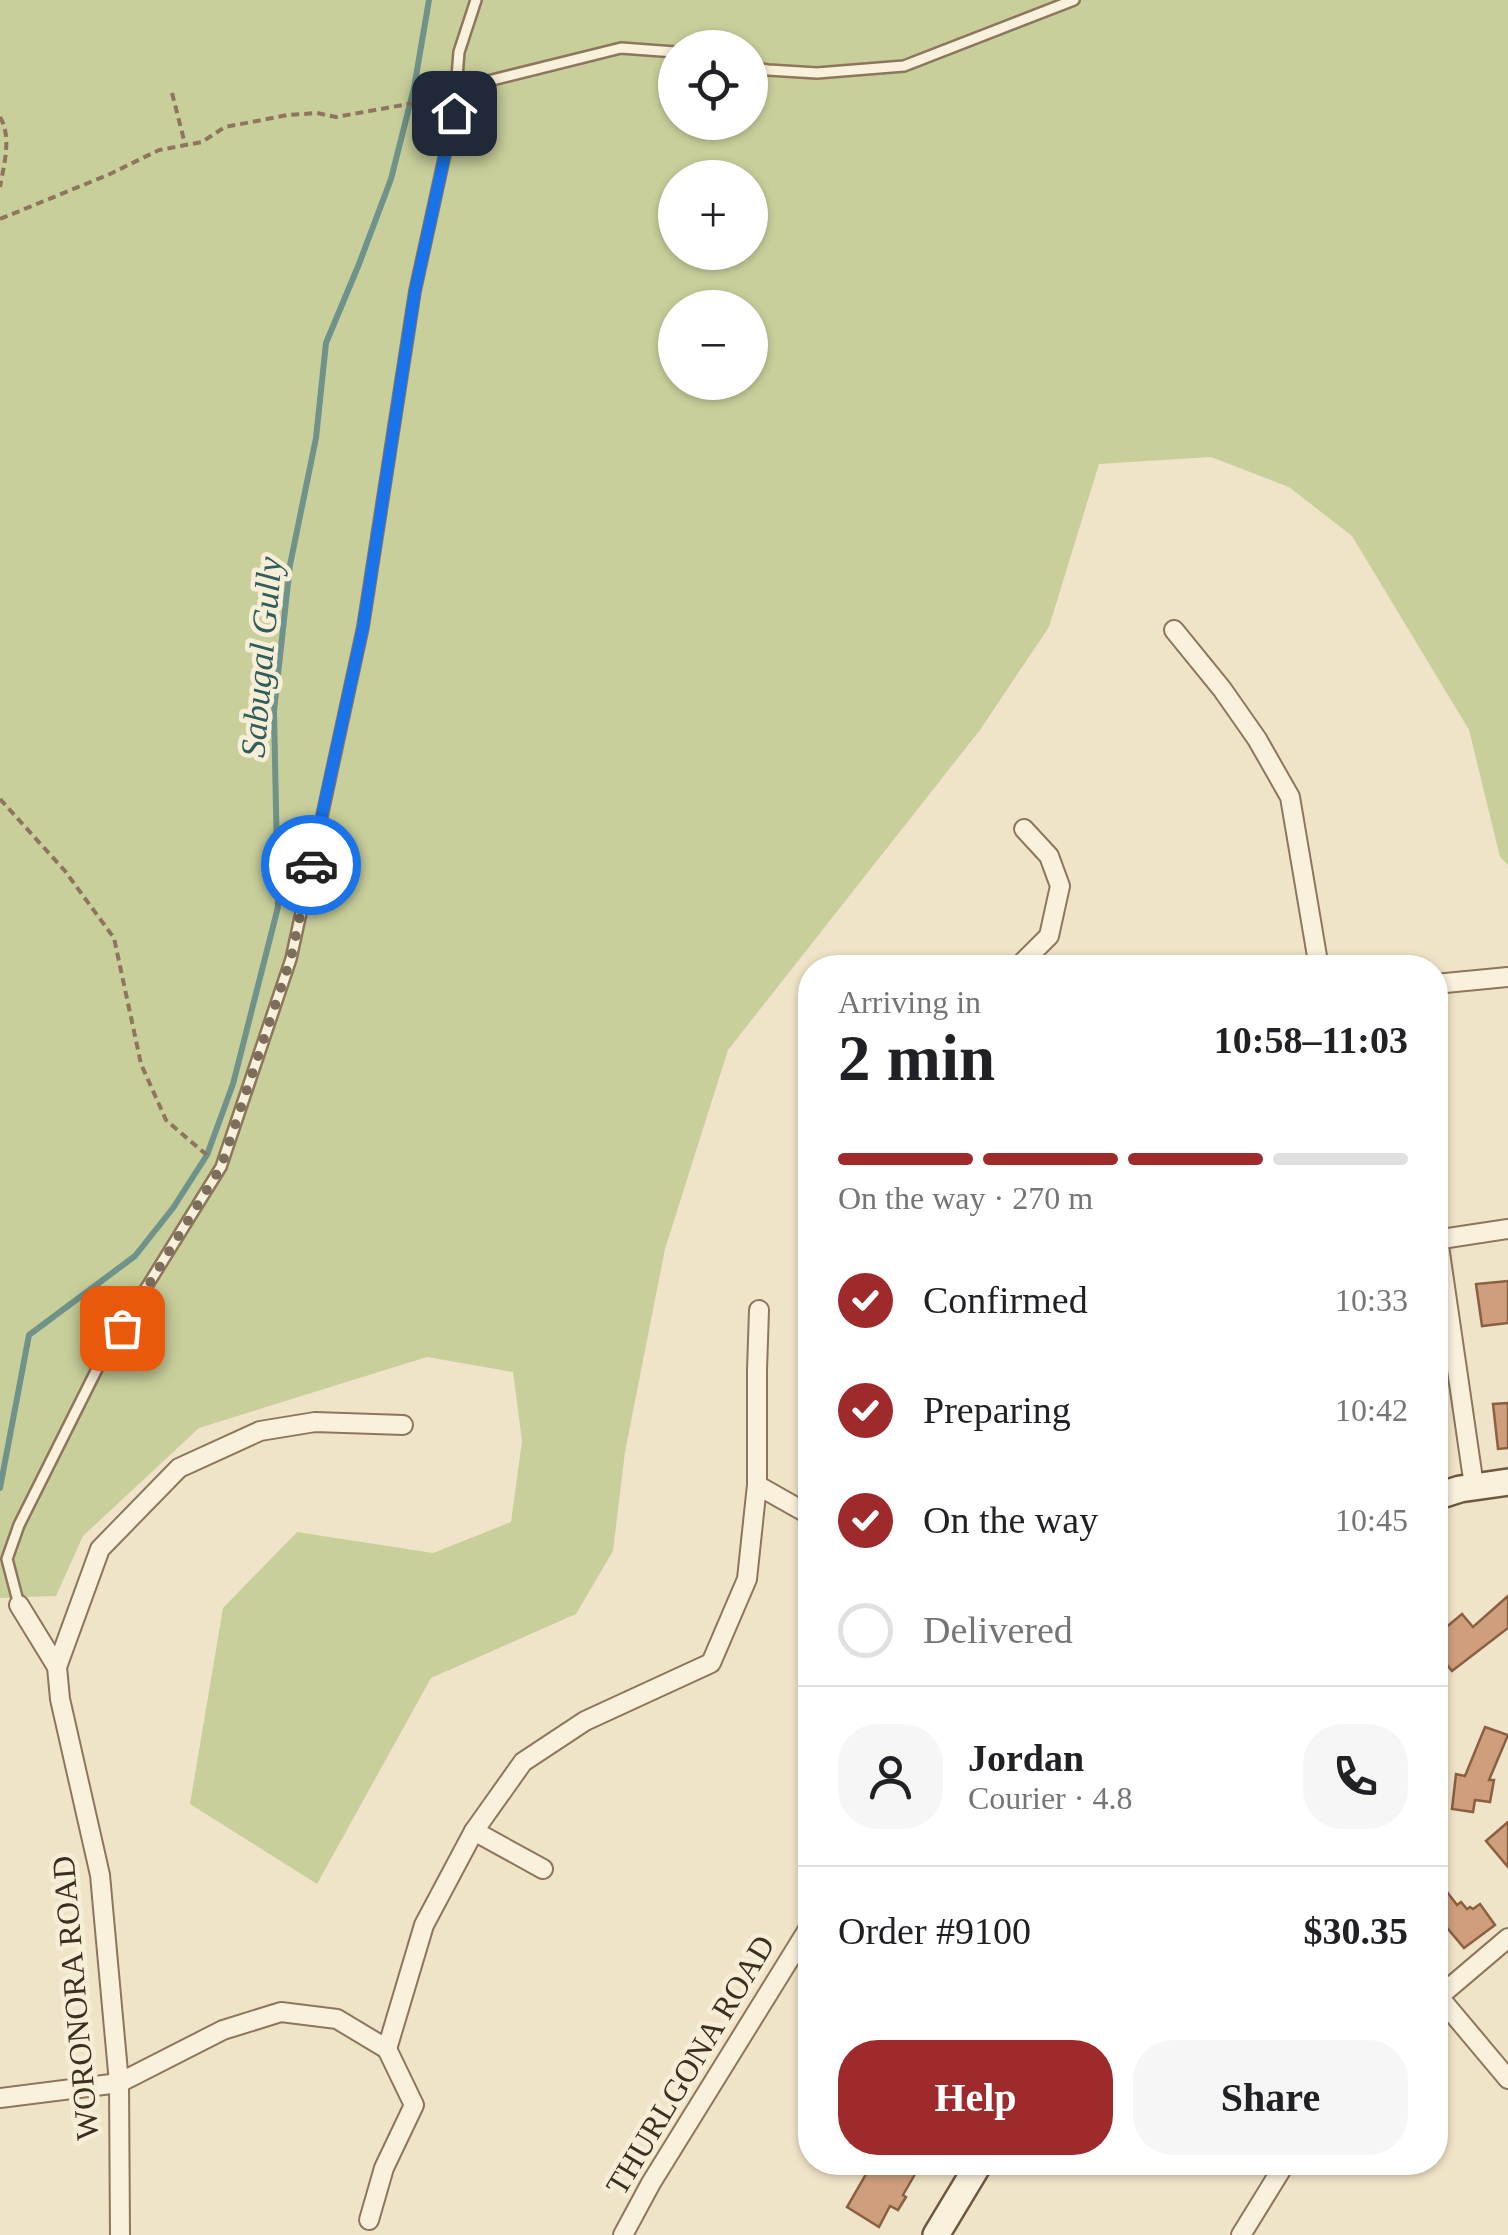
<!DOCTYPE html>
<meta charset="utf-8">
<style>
:root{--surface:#fff;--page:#f6f6f6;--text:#202124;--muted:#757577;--line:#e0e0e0;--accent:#9e2a2b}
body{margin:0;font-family:"Times New Roman",serif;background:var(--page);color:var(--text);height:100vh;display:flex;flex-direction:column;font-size:38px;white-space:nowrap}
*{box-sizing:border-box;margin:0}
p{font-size:32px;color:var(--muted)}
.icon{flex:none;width:55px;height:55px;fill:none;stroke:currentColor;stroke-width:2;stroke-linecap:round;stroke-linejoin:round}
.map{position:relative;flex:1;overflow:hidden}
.drawer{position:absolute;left:798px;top:955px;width:650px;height:1220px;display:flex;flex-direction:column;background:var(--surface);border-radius:40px;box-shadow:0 2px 8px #0004}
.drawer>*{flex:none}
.tools{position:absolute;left:658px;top:30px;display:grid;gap:20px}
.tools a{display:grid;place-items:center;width:110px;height:110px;border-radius:50%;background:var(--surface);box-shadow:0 2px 8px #0004;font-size:50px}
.pin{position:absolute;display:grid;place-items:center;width:85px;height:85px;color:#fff;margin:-42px;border-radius:20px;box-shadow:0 5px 15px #0006}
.courier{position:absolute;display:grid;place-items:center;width:100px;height:100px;margin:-50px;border:8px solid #1a73e8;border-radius:50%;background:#fff;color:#222;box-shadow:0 2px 12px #0007}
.headline em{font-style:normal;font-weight:700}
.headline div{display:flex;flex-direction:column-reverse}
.headline{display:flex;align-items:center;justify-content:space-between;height:170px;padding:0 40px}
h1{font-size:65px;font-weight:700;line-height:75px}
.bar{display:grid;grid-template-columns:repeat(4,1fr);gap:15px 10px;align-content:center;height:120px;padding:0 40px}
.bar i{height:12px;border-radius:8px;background:var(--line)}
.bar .active{background:var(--accent)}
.bar p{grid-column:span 4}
.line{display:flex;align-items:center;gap:25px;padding:0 40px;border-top:2px solid var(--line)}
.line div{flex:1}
.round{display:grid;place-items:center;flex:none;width:105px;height:105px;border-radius:40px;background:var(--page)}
ol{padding:0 40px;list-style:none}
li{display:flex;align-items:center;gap:30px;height:110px}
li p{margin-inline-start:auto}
li .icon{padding:10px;border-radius:50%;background:var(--accent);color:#fff;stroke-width:4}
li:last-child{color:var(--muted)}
li i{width:55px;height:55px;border:5px solid var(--line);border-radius:50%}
.cta{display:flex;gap:20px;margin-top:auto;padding:20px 40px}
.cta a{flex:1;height:115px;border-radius:40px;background:var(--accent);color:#fff;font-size:40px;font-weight:700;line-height:115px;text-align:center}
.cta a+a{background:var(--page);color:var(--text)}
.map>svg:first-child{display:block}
.green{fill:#c9cf9b;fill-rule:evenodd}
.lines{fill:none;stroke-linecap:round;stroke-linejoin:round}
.stream{stroke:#6f938a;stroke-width:6}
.building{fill:#cf9f7d;stroke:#8d5f41;stroke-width:2.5}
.lane-casing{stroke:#8d765c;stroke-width:14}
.street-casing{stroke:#8d765c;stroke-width:22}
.secondary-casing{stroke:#6f573f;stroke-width:30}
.path{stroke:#8d765c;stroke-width:4;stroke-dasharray:8 5;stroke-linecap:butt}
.lane{stroke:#faf1dc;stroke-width:9}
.street{stroke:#faf1dc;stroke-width:18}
.secondary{stroke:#faf1dc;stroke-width:25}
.done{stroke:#7c6e5b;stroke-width:10;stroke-dasharray:0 18}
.route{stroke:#1a73e8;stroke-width:12}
.labels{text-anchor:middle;stroke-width:9;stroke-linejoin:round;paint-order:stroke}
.street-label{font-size:32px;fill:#3d2e20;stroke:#f7eed8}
.water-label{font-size:35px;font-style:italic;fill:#2f5d5a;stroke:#f7eed8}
</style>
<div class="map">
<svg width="1508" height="2235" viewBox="0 0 1508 2235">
<rect width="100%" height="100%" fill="#f0e4c8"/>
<path class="green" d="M 0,0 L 1508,0 L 1508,865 L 1500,857 L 1469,730 L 1352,536 L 1289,487 L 1211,457 L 1099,464 L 1049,627 L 980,730 L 728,1050 L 665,1249 L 625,1452 L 613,1551 L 576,1614 L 431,1678 L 317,1884 L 190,1804 L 223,1608 L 297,1532 L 433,1553 L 511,1522 L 522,1441 L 513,1372 L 427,1357 L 199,1428 L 83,1536 L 56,1596 L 0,1598 ZM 675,48 L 750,48 L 750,122 L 675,122 ZM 675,178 L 750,178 L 750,252 L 675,252 ZM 675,308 L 750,308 L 750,382 L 675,382 Z"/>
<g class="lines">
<path class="stream" d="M 0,1488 L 29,1335 L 135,1256 L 173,1208 L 207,1155 L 233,1084 L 278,907 L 274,711 L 290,565 L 316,438 L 326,343 L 359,264 L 391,179 L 414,88 L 429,0"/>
</g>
<g class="building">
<path d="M 1508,1281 L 1508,1323 L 1482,1326 L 1476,1284 Z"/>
<path d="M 1508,1403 L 1508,1448 L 1498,1449 L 1493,1404 Z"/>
<path d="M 1508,1596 L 1508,1628 L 1452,1671 L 1435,1650 L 1435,1621 L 1444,1629 L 1462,1614 L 1473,1627 Z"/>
<path d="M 1485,1727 L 1508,1735 L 1489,1780 L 1494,1780 L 1490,1802 L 1475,1800 L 1473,1812 L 1452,1809 L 1456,1774 L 1465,1776 Z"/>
<path d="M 1508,1822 L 1508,1867 L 1486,1841 Z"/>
<path d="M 1435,1876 L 1457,1905 L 1461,1902 L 1467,1909 L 1470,1907 L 1473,1909 L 1480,1904 L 1495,1925 L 1464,1948 L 1448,1929 L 1443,1933 L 1435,1921 Z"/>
<path d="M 873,2162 L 922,2162 L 903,2195 L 906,2197 L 898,2210 L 890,2206 L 879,2227 L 847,2207 Z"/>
</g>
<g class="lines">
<g class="lane-casing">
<g id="lane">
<path d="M 750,67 L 768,70 L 817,73 L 904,66 L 1074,0"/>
<path d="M 456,89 L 621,48 L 675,52"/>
<path d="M 19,1605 L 7,1559 L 19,1525 L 102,1359 L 221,1167 L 291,959 L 363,627 L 415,291 L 454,113 L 459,52 L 476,0"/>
</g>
</g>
<g class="street-casing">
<g id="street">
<path d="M 1174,630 L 1222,689 L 1257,739 L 1290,797 L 1319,968"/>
<path d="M 1017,968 L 1049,936 L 1060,886 L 1049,856 L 1024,829"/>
<path d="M 1435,984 L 1508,977"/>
<path d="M 1438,1239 L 1474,1486"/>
<path d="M 1435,1240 L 1508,1229"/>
<path d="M 757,1485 L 810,1515"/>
<path d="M 19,1605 L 57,1667 L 60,1699 L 100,1875 L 119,2083 L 120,2235"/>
<path d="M 57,1667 L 100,1549 L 179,1468 L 260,1431 L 315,1422 L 403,1425"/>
<path d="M 474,1831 L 543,1869"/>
<path d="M 1435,1992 L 1508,2079"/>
<path d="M 1435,2000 L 1508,1938"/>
<path d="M 0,2098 L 119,2083 L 223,2030 L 281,2012 L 337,2019 L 387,2049 L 424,1925 L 474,1831 L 523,1762 L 585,1721 L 711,1663 L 747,1579 L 757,1485 L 757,1370 L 759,1310"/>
<path d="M 369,2220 L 384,2168 L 414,2105 L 387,2049"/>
<path d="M 623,2235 L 651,2183 L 810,1926"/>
<path d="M 1241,2235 L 1286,2162"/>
</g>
</g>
<g class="secondary-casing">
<g id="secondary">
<path d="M 1435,1497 L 1460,1489 L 1508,1482"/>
<path d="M 936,2235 L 980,2162"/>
</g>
</g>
<g class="path">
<path d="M 172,93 L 185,144"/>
<path d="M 0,117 C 12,137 4,164 0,187"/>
<path d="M 0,219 L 110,174 L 159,150 L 202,142 L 225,127 L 288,115 L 317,113 L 336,117 L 442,98"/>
<path d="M 0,799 L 65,871 L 114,938 L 141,1064 L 166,1120 L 209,1157"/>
</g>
<use href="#lane" class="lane"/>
<use href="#street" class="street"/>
<use href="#secondary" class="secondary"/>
</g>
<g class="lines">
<path class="done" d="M 122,1328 L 221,1167 L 291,958 L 311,865"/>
<path class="route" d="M 311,865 L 363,627 L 415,291 L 454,113"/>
</g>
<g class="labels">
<g class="street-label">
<text transform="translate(75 1998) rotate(-95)" y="11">WORONORA ROAD</text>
<text transform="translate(690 2065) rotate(-59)" y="11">THURLGONA ROAD</text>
</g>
<g class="water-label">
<text transform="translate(261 657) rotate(-85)" y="12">Sabugal Gully</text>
</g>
</g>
</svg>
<div class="tools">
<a><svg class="icon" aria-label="locate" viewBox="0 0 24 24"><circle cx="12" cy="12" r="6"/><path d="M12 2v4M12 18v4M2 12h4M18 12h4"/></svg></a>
<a>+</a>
<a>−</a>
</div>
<div class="pin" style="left:122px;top:1328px;background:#ea580c"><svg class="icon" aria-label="bag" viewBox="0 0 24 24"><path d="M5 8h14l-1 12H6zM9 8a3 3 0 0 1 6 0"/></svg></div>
<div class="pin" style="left:454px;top:113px;background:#1f2937"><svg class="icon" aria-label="home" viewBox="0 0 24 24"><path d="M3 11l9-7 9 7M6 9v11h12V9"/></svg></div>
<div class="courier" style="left:311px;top:865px"><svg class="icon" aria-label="car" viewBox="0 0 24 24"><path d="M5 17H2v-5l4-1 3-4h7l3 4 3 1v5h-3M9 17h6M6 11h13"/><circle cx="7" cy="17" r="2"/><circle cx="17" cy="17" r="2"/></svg></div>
<section class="drawer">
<div class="headline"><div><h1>2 min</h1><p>Arriving in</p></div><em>10:58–11:03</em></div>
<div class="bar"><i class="active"></i><i class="active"></i><i class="active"></i><i></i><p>On the way · 270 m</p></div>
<ol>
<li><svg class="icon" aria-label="check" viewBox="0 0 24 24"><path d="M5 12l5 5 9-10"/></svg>Confirmed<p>10:33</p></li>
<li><svg class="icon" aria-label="check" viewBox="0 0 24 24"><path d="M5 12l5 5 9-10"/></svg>Preparing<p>10:42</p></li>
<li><svg class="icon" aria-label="check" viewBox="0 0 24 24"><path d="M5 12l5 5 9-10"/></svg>On the way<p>10:45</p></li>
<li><i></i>Delivered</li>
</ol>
<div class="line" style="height:180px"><a class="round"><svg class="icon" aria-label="person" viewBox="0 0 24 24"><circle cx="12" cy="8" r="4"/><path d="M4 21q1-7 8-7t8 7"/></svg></a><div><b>Jordan</b><p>Courier · 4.8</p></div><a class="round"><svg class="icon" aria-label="phone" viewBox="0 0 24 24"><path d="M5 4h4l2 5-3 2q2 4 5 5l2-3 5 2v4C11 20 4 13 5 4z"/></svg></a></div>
<div class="line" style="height:130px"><div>Order #9100</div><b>$30.35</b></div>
<div class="cta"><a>Help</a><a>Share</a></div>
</section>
</div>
